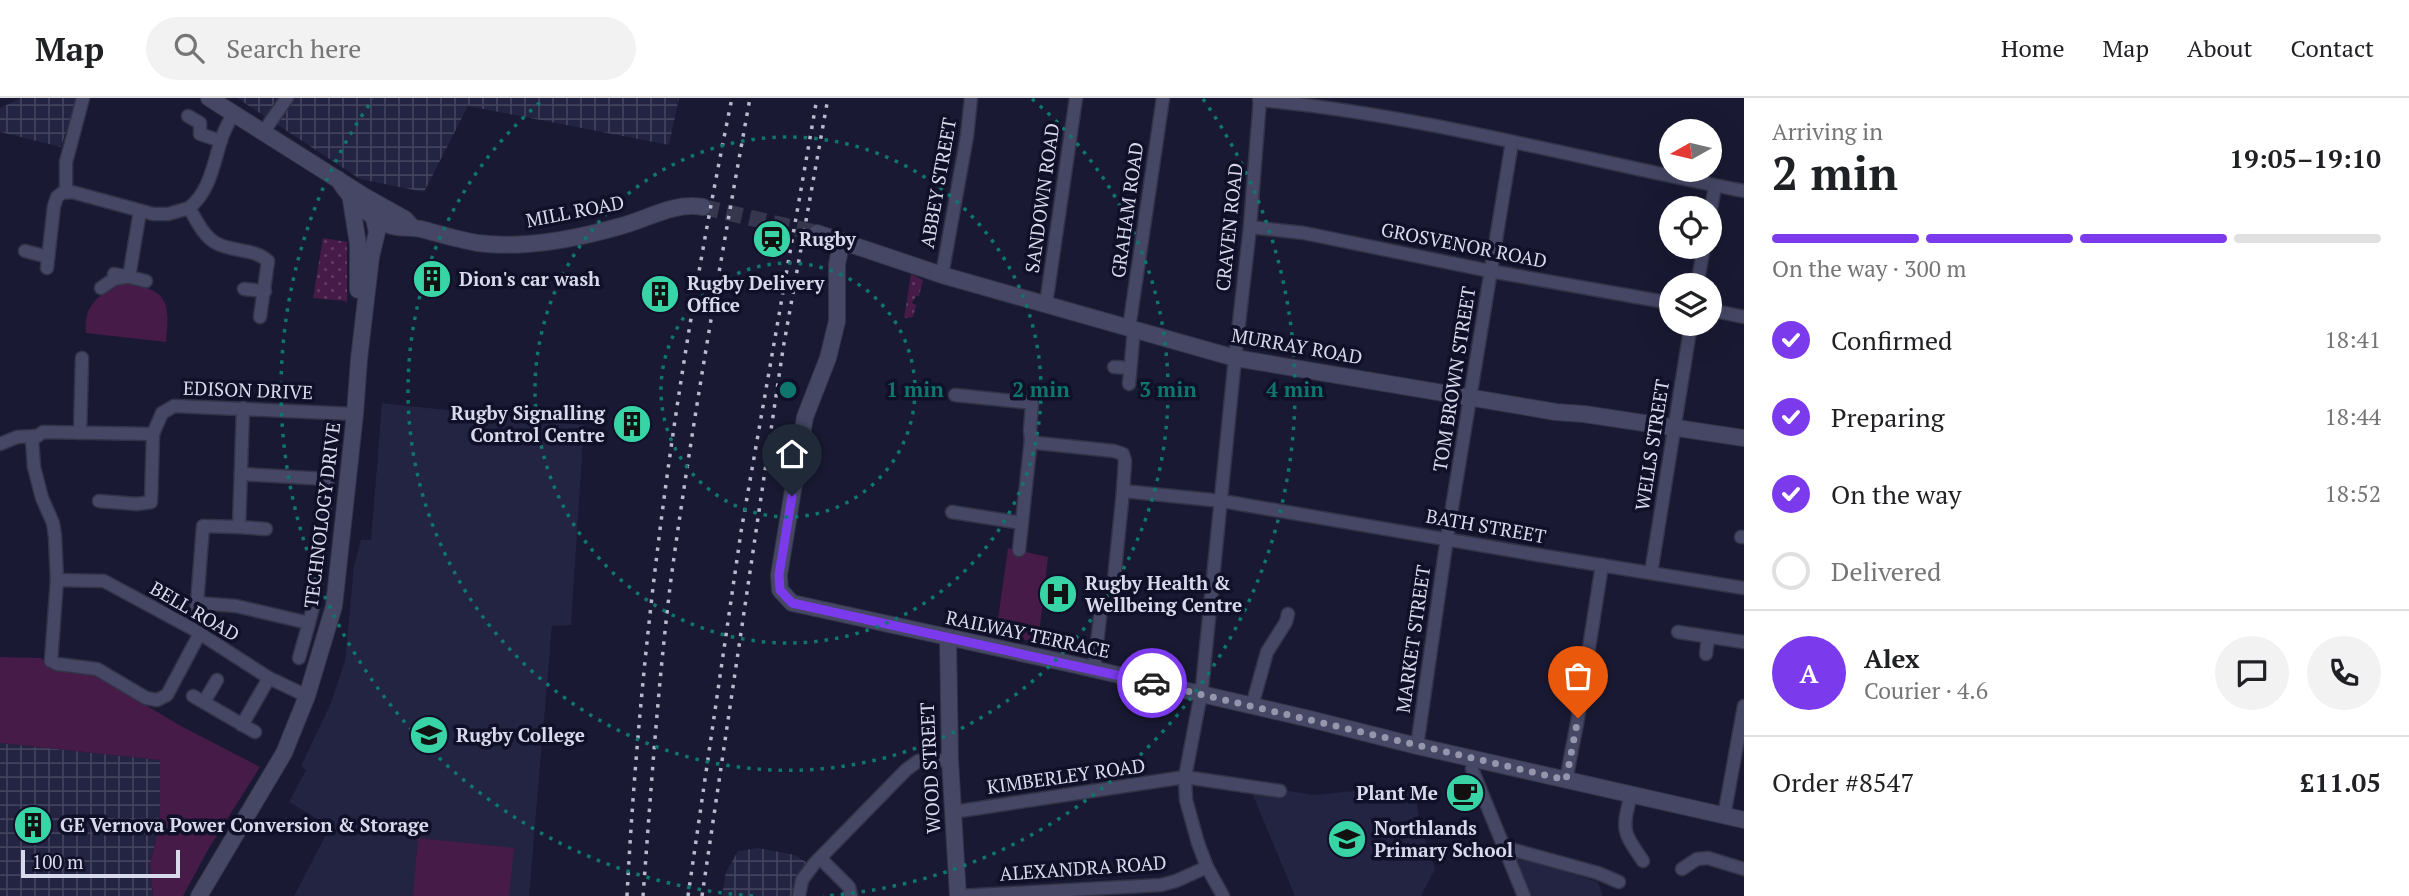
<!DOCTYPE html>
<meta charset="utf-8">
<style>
:root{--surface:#fff;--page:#f2f2f2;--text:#202124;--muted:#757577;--line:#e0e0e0;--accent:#7c3aed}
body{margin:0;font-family:"PT Serif",serif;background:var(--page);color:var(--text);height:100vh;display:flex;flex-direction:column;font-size:26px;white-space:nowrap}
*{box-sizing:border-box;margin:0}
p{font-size:23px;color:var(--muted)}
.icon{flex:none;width:38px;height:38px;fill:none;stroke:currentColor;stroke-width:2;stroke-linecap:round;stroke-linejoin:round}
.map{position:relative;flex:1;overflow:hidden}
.panel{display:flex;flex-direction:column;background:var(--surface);width:665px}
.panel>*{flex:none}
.needle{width:46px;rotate:262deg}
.buttons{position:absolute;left:1659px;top:21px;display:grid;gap:14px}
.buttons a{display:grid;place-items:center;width:63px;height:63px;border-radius:50%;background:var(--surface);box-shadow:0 7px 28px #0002;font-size:35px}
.scale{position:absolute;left:21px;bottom:18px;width:159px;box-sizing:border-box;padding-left:7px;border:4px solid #d8daec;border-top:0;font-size:19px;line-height:24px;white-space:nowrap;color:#d8daec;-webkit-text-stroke:5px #101029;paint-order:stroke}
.pin{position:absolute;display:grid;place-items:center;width:60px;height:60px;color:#fff;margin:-72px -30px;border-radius:50% 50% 50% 0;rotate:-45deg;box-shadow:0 0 7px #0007}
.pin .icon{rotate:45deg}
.courier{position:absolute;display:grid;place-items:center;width:70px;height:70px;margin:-35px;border:5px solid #7c3aed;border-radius:50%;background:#fff;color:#222;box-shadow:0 2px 9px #0007}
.overview em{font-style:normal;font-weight:800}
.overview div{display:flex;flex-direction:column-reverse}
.overview{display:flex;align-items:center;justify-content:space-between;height:119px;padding:0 28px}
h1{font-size:46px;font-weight:800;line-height:52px}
.bar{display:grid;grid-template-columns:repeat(4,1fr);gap:10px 7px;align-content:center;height:84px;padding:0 28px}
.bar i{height:9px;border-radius:5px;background:var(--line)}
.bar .on{background:var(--accent)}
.bar p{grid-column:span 4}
.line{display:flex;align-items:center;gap:18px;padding:0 28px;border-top:2px solid var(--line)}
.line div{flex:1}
.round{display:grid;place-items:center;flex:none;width:74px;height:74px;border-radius:37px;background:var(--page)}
ol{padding:0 28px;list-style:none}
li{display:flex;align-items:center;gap:21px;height:77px}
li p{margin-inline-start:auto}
li .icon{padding:7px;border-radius:50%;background:var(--accent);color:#fff;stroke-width:4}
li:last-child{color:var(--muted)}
li i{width:38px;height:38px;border:4px solid var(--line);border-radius:50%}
header{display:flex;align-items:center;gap:42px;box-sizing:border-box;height:98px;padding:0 35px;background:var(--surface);border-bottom:2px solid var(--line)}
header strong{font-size:33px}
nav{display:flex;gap:38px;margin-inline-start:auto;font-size:24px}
.search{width:490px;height:63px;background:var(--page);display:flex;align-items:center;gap:18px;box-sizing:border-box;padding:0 24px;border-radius:38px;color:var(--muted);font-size:26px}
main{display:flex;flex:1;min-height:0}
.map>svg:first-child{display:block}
.built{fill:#232342}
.industrial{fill:url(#industrial-grid)}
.grass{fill:url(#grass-dots)}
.park{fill:#461b47}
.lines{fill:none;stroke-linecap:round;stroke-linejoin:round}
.tertiary-tunnel{stroke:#36364f;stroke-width:16;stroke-dasharray:16 8;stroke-linecap:butt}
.minor-casing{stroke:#333348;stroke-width:15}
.tertiary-casing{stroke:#333348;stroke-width:18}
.minor{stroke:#464765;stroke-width:12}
.tertiary{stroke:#464765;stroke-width:16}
.rail{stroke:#b9bace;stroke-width:3.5;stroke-dasharray:3.5 7;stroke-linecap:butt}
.done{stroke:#9596ab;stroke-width:7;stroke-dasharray:0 12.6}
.route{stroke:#7c3aed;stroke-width:9}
.ring{fill:none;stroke:#0f766e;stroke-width:3.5;stroke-dasharray:3.5 7}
.labels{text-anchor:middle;stroke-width:7;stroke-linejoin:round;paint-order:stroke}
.street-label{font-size:19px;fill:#d8daec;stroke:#101029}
.poi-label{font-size:19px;font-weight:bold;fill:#d8daec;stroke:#101029;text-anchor:start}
.centre{fill:#0f766e;stroke:#101029;stroke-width:3.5}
.ring-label{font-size:21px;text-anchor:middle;font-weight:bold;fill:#0f766e;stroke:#101029;stroke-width:7;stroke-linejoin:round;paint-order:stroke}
</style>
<header>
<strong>Map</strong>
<div class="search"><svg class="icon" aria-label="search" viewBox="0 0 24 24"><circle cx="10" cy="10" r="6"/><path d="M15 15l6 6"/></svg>Search here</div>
<nav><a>Home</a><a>Map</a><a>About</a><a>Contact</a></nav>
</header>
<main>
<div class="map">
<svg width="1744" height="798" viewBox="0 0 1744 798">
<defs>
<pattern id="industrial-grid" width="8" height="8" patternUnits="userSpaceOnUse" patternTransform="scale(1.75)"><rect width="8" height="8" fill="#232342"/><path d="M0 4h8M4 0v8" fill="none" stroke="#42425d"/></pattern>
<pattern id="grass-dots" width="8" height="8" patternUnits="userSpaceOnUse" patternTransform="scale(1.75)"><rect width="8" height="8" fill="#461b47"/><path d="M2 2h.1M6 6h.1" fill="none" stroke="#603c62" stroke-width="1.8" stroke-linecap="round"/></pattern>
</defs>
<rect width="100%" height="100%" fill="#191933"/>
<g class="built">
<path d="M 382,305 L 584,327 L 571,527 L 552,528 L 529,798 L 294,798 L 330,729 L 289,704 L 306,672 L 301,668 L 330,607 L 345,563 L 354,467 L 361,442 L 371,442 Z"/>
<path d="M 1271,690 L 1313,697 L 1385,690 L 1414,690 L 1421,730 L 1435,771 L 1421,798 L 1295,798 L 1252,695 Z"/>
<path d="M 1511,756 L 1598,784 L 1603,798 L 1530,798 Z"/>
</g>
<g class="industrial">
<path d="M 21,0 L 77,0 L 61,49 L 0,34 L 0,10 Z"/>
<path d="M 237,0 L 679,0 L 669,47 L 468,8 L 424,94 L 360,81 Z"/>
<path d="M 0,645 L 160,662 L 160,725 L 150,766 L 153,798 L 0,798 Z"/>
<path d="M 758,750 L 795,757 L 809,766 L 798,777 L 792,798 L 722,798 L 726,774 L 738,753 Z"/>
</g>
<g class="grass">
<path d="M 323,140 L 347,144 L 347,205 L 345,203 L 313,200 Z"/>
<path d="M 911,176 L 923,182 L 919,198 L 916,198 L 912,205 L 916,207 L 913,219 L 904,220 Z"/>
</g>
<g class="park">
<path d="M 119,184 C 163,191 172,197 166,244 L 86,235 C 83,207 99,198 119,184 Z"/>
<path d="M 1008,450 L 1048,459 L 1038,545 L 996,535 Z"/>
<path d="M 0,559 L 41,560 L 53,570 L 96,578 L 181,628 L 260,669 L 209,750 L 183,798 L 153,798 L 150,766 L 160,725 L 160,662 L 0,645 Z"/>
<path d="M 418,740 L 514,750 L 509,798 L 413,798 Z"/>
</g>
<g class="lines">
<path class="tertiary-tunnel" d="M 703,109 L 817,135"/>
<g class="minor-casing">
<g id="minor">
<path d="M 1259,2 C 1423,17 1583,62 1744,93"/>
<path d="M 234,14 C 229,24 223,34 220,45 C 213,69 209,94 189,110 C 196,121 203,138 216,145 C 232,154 254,150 268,163 L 260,219"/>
<path d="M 188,18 L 200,25 L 200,36 L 221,43"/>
<path d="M 264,33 L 287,0"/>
<path d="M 66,94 L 66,64 L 83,0"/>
<path d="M 1710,117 L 1715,88"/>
<path d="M 1250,129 L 1304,135 L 1490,173 L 1671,205"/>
<path d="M 25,153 L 48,159"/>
<path d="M 47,170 L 54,108 L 57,99 L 62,95 L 72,94 L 153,116 L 168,116 L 189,110"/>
<path d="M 114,176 L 129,179 L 140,113"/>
<path d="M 942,177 L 967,38 L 971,0"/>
<path d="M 129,179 L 146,183"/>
<path d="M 1697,187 L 1704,149"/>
<path d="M 101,190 L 114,181 L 125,179"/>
<path d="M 244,191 L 265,193"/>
<path d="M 1046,206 L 1076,0"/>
<path d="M 1710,212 L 1744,219"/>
<path d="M 1129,230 L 1163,0"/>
<path d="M 1114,269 L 1130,270"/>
<path d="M 1129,286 L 1134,231"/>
<path d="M 955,297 L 1032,305 L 1030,333 L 1031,341 L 1037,345 L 1114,353 L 1123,356 L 1125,363 L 1123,393 L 1222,403 L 1532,456 L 1744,490"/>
<path d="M 80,335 L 82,260"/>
<path d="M 0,346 L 17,339 L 36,338"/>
<path d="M 241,376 L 327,381"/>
<path d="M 99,403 L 137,406 L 151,404 L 153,336"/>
<path d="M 952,414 L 1022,425"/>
<path d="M 239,429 L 266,431"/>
<path d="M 1741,439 L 1744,439"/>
<path d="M 1019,452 L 1031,341"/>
<path d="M 1651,475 L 1691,226"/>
<path d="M 57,482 L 104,483 L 193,531 L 269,580 L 307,598"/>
<path d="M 1114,482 L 1123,393"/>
<path d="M 197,505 L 236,508 L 309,525 L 314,505 L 332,342"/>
<path d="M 193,531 L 197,505 L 203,428 L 239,429 L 243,310"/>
<path d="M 1678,534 L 1744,544"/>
<path d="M 200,535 L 167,597 L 157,602 L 146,600 L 97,571 L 57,566 L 51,563 L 57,482 L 55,438 L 53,425 L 42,400 L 34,369 L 32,342 L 43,334 L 153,336 L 162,315 L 174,308 L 355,316"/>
<path d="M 1706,556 L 1708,539"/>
<path d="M 299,560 L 309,525"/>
<path d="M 1094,572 L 1101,510"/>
<path d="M 193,598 L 255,634"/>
<path d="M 204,604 L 217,582"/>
<path d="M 1252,608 L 1267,554 L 1286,524 L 1288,516"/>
<path d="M 242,627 L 269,580"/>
<path d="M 1417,648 L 1447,440 L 1512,44"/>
<path d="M 1473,660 L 1472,671 L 1524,798"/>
<path d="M 1566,682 L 1578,620 L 1602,467"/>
<path d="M 1631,696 C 1622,733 1622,732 1643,763"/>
<path d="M 953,714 L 1185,679 L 1280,693"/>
<path d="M 1724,718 L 1744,608"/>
<path d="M 1503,749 L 1598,775 L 1619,784"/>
<path d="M 821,761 L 849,789 L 851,798"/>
<path d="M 1682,771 L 1697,761 L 1708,760 L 1744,771"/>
<path d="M 799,798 L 802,782 L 814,766 L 906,672 L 918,663 L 950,662"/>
<path d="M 959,798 L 1161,787 L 1176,783 L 1207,769"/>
<path d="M 1223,798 L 1207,769 L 1198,745 L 1186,702 L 1185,679 L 1202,590 L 1235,260 L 1250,129 L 1260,0"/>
</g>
</g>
<g class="tertiary-casing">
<g id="tertiary">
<path d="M 209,0 L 364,98 L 405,121 L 412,129"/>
<path d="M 338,81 C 350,100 367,118 389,127 C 398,131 411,129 421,131 C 440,136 459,142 478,145 C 524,151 576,141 621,128 C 648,121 673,104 703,109"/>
<path d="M 351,102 L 358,146 L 358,192"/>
<path d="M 817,135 L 942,177 L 1235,260 L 1556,314 L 1584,316 L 1744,340"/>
<path d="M 842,143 L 837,166 L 837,223 L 828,260 L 805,319 L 779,477 L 780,492 L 792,505 L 1071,566 L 1310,621 L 1417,648 L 1744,722"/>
<path d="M 948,540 L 950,662 L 958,798"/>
<path d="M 199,798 L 284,655 L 307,598 L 334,508 L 355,316 L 359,261 L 371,159 L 377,134 L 373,117 L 360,96"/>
</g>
</g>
<use href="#minor" class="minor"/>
<use href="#tertiary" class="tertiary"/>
<g class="rail">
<path d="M 627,798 C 641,530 678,263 732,0"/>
<path d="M 643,798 C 651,692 658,586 671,481 C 693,320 721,160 750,0"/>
<path d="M 688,798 L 741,434 L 817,0"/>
<path d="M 702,798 L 783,251 L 828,0"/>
</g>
</g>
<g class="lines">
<path class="done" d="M 1152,585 L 1566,682 L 1578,620"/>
<path class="route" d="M 792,398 L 779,477 L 780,492 L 792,505 L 1152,585"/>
</g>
<g class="ring">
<circle cx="788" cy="292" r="127"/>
<circle cx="788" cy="292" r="253"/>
<path d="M1032 1A380 380 0 1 1 544 1"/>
<path d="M753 798A507 507 0 0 1 373 1M1203 1A507 507 0 0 1 823 798"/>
</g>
<defs>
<g id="station-disc" transform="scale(2.0125)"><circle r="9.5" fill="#38d4a6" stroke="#101029"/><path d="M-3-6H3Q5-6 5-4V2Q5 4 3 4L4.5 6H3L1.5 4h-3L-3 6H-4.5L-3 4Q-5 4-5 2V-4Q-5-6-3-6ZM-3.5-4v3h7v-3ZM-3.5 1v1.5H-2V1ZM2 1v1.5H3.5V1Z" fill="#111"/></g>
<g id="building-disc" transform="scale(2.0125)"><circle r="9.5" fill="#38d4a6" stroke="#101029"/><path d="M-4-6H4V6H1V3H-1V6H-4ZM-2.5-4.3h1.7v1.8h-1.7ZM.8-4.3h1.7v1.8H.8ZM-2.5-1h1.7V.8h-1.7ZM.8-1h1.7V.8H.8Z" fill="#111"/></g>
<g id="hospital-disc" transform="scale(2.0125)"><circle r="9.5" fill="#38d4a6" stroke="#101029"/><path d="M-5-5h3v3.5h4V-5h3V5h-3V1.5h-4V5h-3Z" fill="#111"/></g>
<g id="university-disc" transform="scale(2.0125)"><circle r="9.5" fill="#38d4a6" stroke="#101029"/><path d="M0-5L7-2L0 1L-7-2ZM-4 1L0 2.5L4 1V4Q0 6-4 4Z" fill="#111"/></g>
<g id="cafe-disc" transform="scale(2.0125)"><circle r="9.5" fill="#38d4a6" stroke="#101029"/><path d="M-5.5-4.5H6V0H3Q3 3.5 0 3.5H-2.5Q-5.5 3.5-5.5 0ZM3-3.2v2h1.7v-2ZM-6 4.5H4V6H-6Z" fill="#111"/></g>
<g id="school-disc" transform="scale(2.0125)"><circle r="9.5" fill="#38d4a6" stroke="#101029"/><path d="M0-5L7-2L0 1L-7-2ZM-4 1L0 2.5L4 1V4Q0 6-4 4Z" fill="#111"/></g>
</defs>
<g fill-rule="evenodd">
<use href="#station-disc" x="772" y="141"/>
<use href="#building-disc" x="432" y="181"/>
<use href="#building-disc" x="660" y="196"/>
<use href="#building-disc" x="632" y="326"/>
<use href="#hospital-disc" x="1058" y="496"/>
<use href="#university-disc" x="429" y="637"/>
<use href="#cafe-disc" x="1465" y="695"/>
<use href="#building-disc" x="33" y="727"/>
<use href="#school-disc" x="1347" y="741"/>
</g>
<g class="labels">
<g class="street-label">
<text transform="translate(938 85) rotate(-80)" y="7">ABBEY STREET</text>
<text transform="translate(1042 100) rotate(-82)" y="7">SANDOWN ROAD</text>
<text transform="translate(1127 112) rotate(-82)" y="7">GRAHAM ROAD</text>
<text transform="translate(575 113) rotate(-11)" y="7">MILL ROAD</text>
<text transform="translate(1229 129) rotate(-84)" y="7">CRAVEN ROAD</text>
<text transform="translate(1464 147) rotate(11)" y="7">GROSVENOR ROAD</text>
<text transform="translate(1297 248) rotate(10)" y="7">MURRAY ROAD</text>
<text transform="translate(1454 281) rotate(-81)" y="7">TOM BROWN STREET</text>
<text transform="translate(248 292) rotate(2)" y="7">EDISON DRIVE</text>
<text transform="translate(1652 347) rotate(-81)" y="7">WELLS STREET</text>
<text transform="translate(322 417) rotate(-83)" y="7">TECHNOLOGY DRIVE</text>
<text transform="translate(1486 428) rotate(10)" y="7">BATH STREET</text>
<text transform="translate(195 513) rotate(30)" y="7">BELL ROAD</text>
<text transform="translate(1028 536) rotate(12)" y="7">RAILWAY TERRACE</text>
<text transform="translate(1413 541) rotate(-82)" y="7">MARKET STREET</text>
<text transform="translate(930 670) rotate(-93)" y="7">WOOD STREET</text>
<text transform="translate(1066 678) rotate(-8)" y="7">KIMBERLEY ROAD</text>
<text transform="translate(1083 770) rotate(-4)" y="7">ALEXANDRA ROAD</text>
</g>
<g class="poi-label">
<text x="799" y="148">Rugby</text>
<text x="459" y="188">Dion's car wash</text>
<text x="687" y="192">Rugby Delivery<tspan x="687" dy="22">Office</tspan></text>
<text x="605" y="322" text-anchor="end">Rugby Signalling<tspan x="605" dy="22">Control Centre</tspan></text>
<text x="1085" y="492">Rugby Health &amp;<tspan x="1085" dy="22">Wellbeing Centre</tspan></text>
<text x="456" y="644">Rugby College</text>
<text x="1438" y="702" text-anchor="end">Plant Me</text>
<text x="60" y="734">GE Vernova Power Conversion &amp; Storage</text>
<text x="1374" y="737">Northlands<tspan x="1374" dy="22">Primary School</tspan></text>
</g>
</g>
<circle cx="788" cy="292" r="10" class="centre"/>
<g class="ring-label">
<text x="915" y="299">1 min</text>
<text x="1041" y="299">2 min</text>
<text x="1168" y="299">3 min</text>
<text x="1295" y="299">4 min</text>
</g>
</svg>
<div class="buttons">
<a><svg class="needle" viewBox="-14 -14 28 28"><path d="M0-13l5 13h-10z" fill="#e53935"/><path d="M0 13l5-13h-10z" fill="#757577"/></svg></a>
<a><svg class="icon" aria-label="locate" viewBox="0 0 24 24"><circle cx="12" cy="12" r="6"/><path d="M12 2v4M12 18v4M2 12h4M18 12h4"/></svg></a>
<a><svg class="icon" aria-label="layers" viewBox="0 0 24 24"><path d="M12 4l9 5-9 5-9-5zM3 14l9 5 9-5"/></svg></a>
</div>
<div class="scale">100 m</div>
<div class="pin" style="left:1578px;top:620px;background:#ea580c"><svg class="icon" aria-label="bag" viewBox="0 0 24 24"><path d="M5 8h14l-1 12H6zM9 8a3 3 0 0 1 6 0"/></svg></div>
<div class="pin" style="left:792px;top:398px;background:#1f2937"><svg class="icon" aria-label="home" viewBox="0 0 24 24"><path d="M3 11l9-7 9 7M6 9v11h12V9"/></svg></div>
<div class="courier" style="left:1152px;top:585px"><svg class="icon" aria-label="car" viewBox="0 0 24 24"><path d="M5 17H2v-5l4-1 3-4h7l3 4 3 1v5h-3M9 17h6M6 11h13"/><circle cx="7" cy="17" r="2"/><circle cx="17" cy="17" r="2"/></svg></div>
</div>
<section class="panel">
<div class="overview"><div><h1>2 min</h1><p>Arriving in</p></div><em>19:05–19:10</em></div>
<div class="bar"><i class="on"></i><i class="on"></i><i class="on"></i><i></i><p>On the way · 300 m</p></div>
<ol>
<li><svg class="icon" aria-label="check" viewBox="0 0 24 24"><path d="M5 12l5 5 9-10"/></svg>Confirmed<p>18:41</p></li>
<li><svg class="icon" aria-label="check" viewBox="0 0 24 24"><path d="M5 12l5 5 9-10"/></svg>Preparing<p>18:44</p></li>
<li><svg class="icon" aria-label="check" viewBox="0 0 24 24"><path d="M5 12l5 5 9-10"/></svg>On the way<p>18:52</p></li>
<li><i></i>Delivered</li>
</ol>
<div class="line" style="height:126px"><b class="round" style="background:var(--accent);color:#fff">A</b><div><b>Alex</b><p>Courier · 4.6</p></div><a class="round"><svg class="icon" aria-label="chat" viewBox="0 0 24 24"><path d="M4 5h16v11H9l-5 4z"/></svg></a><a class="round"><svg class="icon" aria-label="phone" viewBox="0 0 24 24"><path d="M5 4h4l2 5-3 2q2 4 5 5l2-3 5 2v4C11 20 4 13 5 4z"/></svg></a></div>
<div class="line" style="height:91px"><div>Order #8547</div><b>£11.05</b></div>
</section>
</main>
